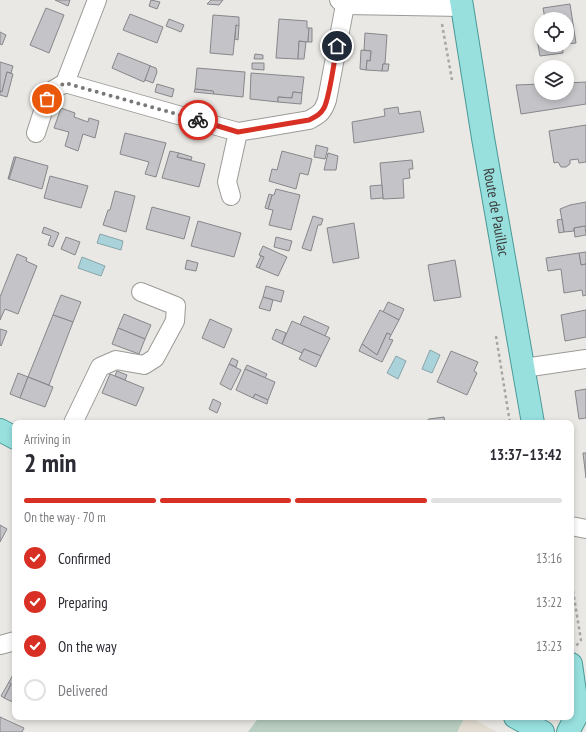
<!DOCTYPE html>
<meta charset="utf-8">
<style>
:root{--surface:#fff;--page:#f2f2f3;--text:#2b2b33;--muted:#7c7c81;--line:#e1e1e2;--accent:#d93025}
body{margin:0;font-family:"PT Sans Narrow",sans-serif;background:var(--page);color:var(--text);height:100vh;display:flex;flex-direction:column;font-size:15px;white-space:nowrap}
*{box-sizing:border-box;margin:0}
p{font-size:13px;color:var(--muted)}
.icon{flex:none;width:22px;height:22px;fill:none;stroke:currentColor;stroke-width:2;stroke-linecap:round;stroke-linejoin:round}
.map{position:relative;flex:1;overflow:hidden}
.drawer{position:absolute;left:12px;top:420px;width:562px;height:300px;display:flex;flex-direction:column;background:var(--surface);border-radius:8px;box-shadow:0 2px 6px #0003}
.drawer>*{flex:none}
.tools{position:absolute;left:534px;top:12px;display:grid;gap:8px}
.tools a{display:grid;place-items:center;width:40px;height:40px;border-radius:50%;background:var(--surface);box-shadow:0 2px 6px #0003;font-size:20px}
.pin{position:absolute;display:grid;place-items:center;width:34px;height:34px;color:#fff;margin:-17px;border:2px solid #fff;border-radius:50%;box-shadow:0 1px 4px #0007}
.courier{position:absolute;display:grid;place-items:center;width:40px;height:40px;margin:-20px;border:3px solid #d93025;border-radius:50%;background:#fff;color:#222;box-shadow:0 1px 5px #0007}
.head em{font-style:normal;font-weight:700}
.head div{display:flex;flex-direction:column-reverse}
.head{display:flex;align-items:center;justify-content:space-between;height:68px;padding:0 12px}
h1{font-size:26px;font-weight:700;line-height:30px}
.bar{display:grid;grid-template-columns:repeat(4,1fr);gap:6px 4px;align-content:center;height:48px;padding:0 12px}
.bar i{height:5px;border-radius:3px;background:var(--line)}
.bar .on{background:var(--accent)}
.bar p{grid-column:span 4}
ol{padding:0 12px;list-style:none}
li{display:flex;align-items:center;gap:12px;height:44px}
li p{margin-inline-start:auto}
li .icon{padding:4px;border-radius:50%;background:var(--accent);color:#fff;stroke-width:4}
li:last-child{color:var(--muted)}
li i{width:22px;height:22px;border:2px solid var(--line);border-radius:50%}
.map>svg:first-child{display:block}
.built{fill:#e2dcd2}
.green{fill:#b9cec1}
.water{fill:#a9d2da;stroke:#89a5aa}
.building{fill:#c4c3c7;stroke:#87878b}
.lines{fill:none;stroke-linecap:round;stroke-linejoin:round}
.minor-casing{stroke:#9c9a97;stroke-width:20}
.major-casing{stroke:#4a9997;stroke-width:24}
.path{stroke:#a8a6a3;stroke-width:2.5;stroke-dasharray:3 3;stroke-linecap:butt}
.minor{stroke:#fff;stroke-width:18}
.major{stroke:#97e0de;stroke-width:22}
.done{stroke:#7a7876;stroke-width:4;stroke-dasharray:0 7.2}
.route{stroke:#d93025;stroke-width:5}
.labels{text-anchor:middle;stroke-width:4;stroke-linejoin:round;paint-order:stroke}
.street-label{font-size:15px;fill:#3d3c3b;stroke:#f7f5f1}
</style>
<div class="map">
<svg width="586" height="732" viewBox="0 0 586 732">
<rect width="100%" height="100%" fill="#eae8e4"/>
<path class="built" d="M 465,717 L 470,717 L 497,732 L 457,732 Z"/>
<path class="green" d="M 259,717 L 465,717 L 457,732 L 248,732 Z"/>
<g class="water">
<path d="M 100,234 L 123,241 L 121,250 L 97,243 Z"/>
<path d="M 82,257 L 105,266 L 101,276 L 78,268 Z"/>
<path d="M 430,350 L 440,355 L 432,373 L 422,369 Z"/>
<path d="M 396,356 L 406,361 L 398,379 L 387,373 Z"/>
</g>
<g class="building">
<path d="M 55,0 L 70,0 L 68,6 Z"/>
<path d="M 151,0 L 160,2 L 157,9 L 149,6 Z"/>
<path d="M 211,0 L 223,0 L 219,5 L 207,4 Z"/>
<path d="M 570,4 L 576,43 L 567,44 L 567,19 L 545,19 L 543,8 Z"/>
<path d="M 46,8 L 64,15 L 49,53 L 30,45 Z"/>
<path d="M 130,14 L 163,27 L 157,43 L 123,30 Z"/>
<path d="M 213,15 L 239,17 L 239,26 L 236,25 L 233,55 L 210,53 Z"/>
<path d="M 169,19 L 184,25 L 181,32 L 166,26 Z"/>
<path d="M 279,19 L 307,21 L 307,28 L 309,28 L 308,42 L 299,41 L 298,59 L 276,58 Z"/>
<path d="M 236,25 L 239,26 L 238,40 L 235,39 Z"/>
<path d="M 309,28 L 312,28 L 312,42 L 308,42 Z"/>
<path d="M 0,32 L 6,35 L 2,45 L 0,44 Z"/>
<path d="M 365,33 L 387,35 L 385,64 L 383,64 L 382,71 L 366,70 L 367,60 L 370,61 L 371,51 L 364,50 Z"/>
<path d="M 541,38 L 541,45 L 563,45 L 563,53 L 540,56 L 537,39 Z"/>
<path d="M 299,41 L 306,42 L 304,59 L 298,59 Z"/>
<path d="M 361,50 L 371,51 L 370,61 L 367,60 L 366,70 L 360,69 Z"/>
<path d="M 118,53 L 151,66 L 144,82 L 112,68 Z"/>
<path d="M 255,54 L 263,55 L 263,59 L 254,59 Z"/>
<path d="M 0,62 L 13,66 L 11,73 L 7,72 L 2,92 L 0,91 Z"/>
<path d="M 252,63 L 264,63 L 264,70 L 252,69 Z"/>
<path d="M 383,64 L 389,64 L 388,71 L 382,71 Z"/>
<path d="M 150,66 L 156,68 L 157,72 L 153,83 L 145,80 Z"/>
<path d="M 197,68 L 245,72 L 243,97 L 214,94 L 213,91 L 195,89 Z"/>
<path d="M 7,72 L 13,74 L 7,97 L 0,95 L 0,91 L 2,92 Z"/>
<path d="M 251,73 L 304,77 L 302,93 L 293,92 L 292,98 L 278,97 L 278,102 L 250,99 Z"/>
<path d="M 586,82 L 586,104 L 521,114 L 516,85 L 541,84 L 541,93 L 567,93 L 567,83 Z"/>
<path d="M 157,84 L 174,89 L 172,97 L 155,92 Z"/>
<path d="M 195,89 L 213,91 L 214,94 L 194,92 Z"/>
<path d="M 293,92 L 302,93 L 301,104 L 278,102 L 278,97 L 292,98 Z"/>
<path d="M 398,107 L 399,114 L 420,111 L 424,132 L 354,143 L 352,122 L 385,116 L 384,109 Z"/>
<path d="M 61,108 L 75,113 L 74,117 L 88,122 L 89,118 L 99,121 L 95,138 L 83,134 L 78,151 L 65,146 L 69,132 L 54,128 Z"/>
<path d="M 586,125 L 586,162 L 579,163 L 578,159 L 570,160 L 570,164 L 566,167 L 561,167 L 558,162 L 554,163 L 549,131 Z"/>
<path d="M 125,133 L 166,143 L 156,177 L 145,174 L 149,162 L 120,154 Z"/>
<path d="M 316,145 L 328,148 L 325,159 L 314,157 Z"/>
<path d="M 170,151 L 179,153 L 177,157 L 205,164 L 199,187 L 162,178 Z"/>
<path d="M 282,151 L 312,159 L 308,175 L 300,173 L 296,189 L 269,181 L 272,169 L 277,170 Z"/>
<path d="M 179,153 L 192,157 L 191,160 L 177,157 Z"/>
<path d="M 328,153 L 338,156 L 336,170 L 324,170 Z"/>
<path d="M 14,157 L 16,157 L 9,179 L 8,179 Z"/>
<path d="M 16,157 L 48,166 L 42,189 L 9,179 Z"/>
<path d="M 412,160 L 413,169 L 409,169 L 410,178 L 403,179 L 404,198 L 383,199 L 380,163 Z"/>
<path d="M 50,176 L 88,186 L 81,208 L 44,198 Z"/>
<path d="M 382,185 L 383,198 L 371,199 L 370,186 Z"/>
<path d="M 276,189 L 300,195 L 291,230 L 269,225 L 273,210 L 268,209 L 272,195 L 274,195 Z"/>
<path d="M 115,191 L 135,196 L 126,232 L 103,225 L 108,210 L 110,210 Z"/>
<path d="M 269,194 L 272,195 L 268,209 L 265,208 Z"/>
<path d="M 586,202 L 586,226 L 574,228 L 574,231 L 564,232 L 560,209 L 570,205 Z"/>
<path d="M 152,207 L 190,217 L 184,239 L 146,229 Z"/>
<path d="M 313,216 L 323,219 L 321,225 L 318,225 L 311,251 L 302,248 Z"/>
<path d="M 562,219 L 564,232 L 559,233 L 557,220 Z"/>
<path d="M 198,221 L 241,233 L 234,257 L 191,246 Z"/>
<path d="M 354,223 L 359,258 L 333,263 L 327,228 Z"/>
<path d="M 585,226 L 586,235 L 575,237 L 574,228 Z"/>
<path d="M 44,227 L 59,233 L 53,247 L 48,245 L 51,236 L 42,233 Z"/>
<path d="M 66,237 L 80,242 L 75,255 L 61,249 Z"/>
<path d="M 276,237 L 292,241 L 289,251 L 274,247 Z"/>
<path d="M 263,246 L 287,257 L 278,276 L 259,268 L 264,257 L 259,255 Z"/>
<path d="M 586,252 L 586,264 L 581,265 L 579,253 Z"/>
<path d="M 579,253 L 581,265 L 586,264 L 586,295 L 583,296 L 582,290 L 564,293 L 561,269 L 548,271 L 546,258 Z"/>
<path d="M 17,254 L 27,258 L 26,261 L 37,266 L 18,314 L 5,309 L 0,320 L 0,297 Z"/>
<path d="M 261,256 L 264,257 L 259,268 L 256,267 Z"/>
<path d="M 187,260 L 198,263 L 196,271 L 185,269 Z"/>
<path d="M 455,260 L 461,297 L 434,301 L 428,265 Z"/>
<path d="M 266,286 L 284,291 L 281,302 L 263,297 Z"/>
<path d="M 61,295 L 81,302 L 73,322 L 53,315 Z"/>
<path d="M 263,297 L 273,300 L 270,311 L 259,308 Z"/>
<path d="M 388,302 L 404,309 L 399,320 L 383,312 Z"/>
<path d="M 380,310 L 399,320 L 391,335 L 387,333 L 377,355 L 362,344 Z"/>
<path d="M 586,310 L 586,337 L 565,341 L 561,315 Z"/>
<path d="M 124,314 L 151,325 L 145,339 L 118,328 Z"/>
<path d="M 53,315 L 73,322 L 49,385 L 28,377 Z"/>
<path d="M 304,316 L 329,327 L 325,336 L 300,325 Z"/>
<path d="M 210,319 L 232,329 L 224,348 L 202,338 Z"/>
<path d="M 292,321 L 330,338 L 321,356 L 304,349 L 302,353 L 282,344 Z"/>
<path d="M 118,328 L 145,339 L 139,354 L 112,344 Z"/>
<path d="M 0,329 L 7,331 L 1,346 L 0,345 Z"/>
<path d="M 276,329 L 286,333 L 282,344 L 272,339 Z"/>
<path d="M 387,333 L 391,335 L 389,339 L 393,340 L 382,362 L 359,351 L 362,344 L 377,355 Z"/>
<path d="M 304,349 L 321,356 L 316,367 L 299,359 Z"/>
<path d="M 451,351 L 478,362 L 474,371 L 477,373 L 467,395 L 437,382 Z"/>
<path d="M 232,358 L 238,361 L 236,367 L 229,364 Z"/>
<path d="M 229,364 L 241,370 L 231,390 L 220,384 Z"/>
<path d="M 247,365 L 267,374 L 265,378 L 245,369 Z"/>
<path d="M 245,369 L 275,382 L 268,400 L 255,394 L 253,398 L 236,390 Z"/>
<path d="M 117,371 L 127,375 L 125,380 L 115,376 Z"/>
<path d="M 18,373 L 28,377 L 20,398 L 10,394 Z"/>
<path d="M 110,374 L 144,388 L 136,406 L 102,393 Z"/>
<path d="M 28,377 L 53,387 L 45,407 L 20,398 Z"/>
<path d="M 586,389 L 586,418 L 579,419 L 575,391 Z"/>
<path d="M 255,394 L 268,400 L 267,404 L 253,398 Z"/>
<path d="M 213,399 L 221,403 L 217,413 L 209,409 Z"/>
<path d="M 444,417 L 445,423 L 424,423 L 429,419 Z"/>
<path d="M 583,453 L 586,453 L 586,478 Z"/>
<path d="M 0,525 L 7,529 L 0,542 Z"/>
<path d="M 15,671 L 15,703 L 4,698 L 11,684 L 9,682 Z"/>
<path d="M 9,682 L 11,684 L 4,698 L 1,696 Z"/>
<path d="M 0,717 L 24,728 L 22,732 L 0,732 Z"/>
</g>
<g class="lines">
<g class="minor-casing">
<g id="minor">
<path d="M 339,0 L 345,5 L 462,7"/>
<path d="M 65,83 L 238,132 L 309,120 C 320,114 323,112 327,100 L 345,5"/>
<path d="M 36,133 L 47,99 L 53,90 L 65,83 L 97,0"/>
<path d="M 231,196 L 227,182 L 238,132"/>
<path d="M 524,368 L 586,359"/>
<path d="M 73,423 L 100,367 L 116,360 L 144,365 L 155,358 L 175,321 L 176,306 L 141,292"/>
<path d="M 571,526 L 586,529"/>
<path d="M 0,645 L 15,641"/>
</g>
</g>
<g class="major-casing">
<g id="major">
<path id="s1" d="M 461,0 L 483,138 L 533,423"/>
<path d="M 0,430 L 15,438"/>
<path d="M 515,717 L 543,732"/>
<path d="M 568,732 L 578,713 L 571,664"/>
</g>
</g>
<g class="path">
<path d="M 442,24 L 452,80"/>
<path d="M 496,336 L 510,423"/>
<path d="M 571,579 L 581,640 L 576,646"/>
</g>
<use href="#minor" class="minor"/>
<use href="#major" class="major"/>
</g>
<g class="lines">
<path class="done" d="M 47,99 L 53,90 L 65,83 L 198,120"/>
<path class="route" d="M 198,120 L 238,132 L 309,120 C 315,117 320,115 324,108 C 330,96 334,61 337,46"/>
</g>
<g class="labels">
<g class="street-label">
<text dy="5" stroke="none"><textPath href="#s1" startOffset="215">Route de Pauillac</textPath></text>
</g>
</g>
</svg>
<div class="tools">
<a><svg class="icon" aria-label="locate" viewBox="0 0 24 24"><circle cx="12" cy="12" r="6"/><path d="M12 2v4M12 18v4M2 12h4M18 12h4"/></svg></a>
<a><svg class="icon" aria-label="layers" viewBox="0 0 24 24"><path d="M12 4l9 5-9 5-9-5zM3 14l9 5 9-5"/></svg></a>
</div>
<div class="pin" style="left:47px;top:99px;background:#ea580c"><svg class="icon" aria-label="bag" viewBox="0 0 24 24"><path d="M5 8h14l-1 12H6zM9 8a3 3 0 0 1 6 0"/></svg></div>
<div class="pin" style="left:337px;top:46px;background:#1f2937"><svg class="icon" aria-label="home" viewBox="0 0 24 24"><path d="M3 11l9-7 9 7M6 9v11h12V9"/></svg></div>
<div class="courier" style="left:198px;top:120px"><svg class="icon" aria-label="bike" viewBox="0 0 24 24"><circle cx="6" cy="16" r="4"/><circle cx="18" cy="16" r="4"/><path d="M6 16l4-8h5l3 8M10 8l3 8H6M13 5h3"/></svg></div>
<section class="drawer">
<div class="head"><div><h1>2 min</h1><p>Arriving in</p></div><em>13:37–13:42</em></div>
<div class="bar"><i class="on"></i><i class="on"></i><i class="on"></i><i></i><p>On the way · 70 m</p></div>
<ol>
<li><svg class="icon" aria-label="check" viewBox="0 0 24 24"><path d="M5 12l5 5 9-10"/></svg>Confirmed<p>13:16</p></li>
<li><svg class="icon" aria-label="check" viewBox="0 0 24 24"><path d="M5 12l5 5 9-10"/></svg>Preparing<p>13:22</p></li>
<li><svg class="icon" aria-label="check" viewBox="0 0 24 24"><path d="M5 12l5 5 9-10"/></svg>On the way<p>13:23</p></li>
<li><i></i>Delivered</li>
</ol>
</section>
</div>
